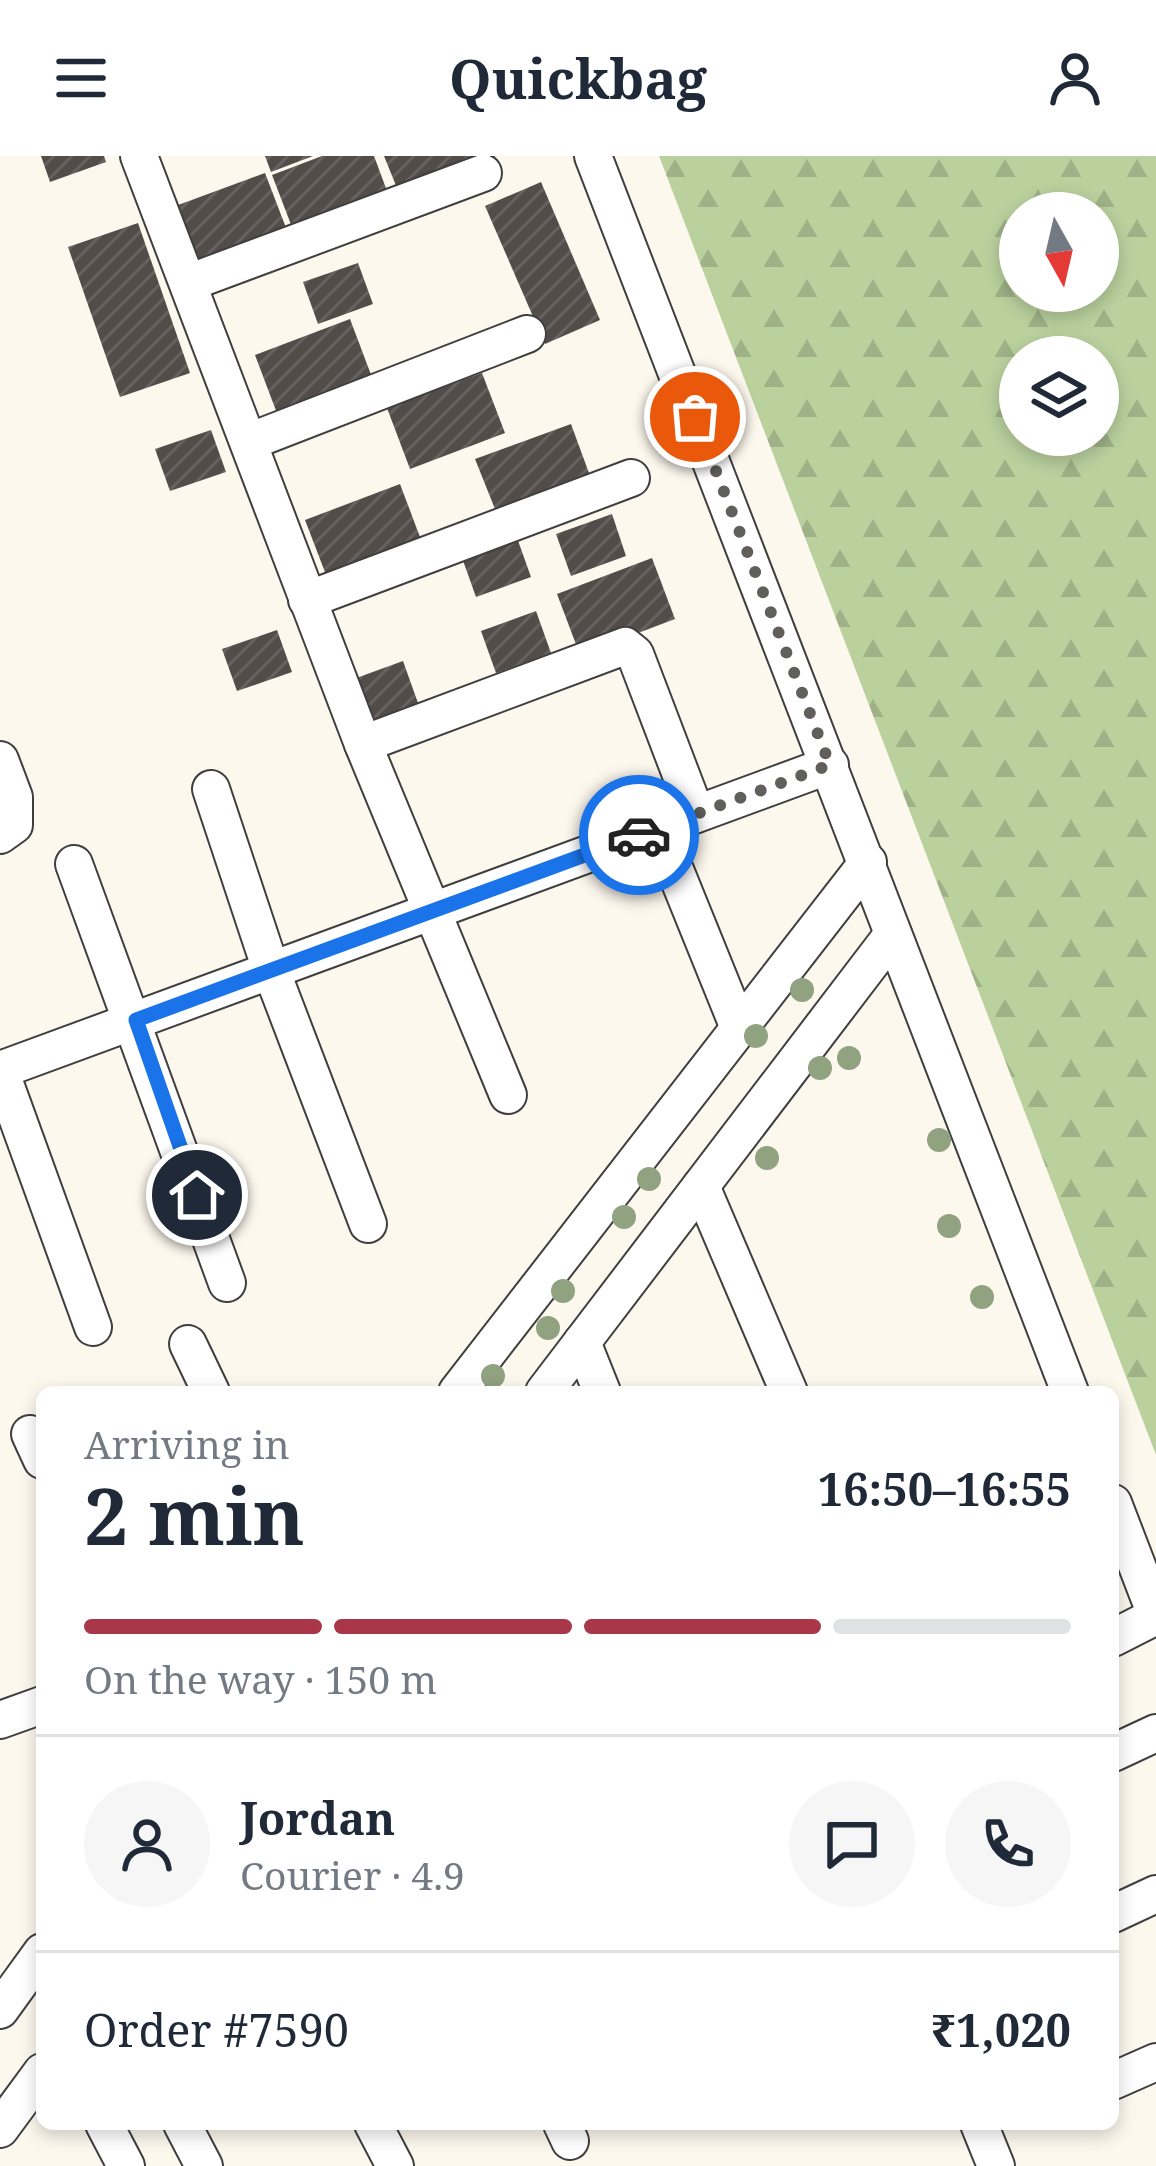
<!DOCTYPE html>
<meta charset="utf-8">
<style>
:root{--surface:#fff;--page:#f6f6f7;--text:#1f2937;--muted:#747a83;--line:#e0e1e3;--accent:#a93749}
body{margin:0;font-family:"Noto Serif",serif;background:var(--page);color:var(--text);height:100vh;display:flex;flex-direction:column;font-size:45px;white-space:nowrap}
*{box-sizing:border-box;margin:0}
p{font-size:39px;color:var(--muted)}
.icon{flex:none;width:66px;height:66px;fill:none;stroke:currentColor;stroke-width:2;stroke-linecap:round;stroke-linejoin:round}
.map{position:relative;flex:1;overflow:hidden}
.side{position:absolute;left:36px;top:1230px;width:1083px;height:744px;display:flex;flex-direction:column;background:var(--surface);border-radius:18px;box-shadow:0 6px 18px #0003}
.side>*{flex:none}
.needle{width:78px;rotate:172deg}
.controls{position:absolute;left:999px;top:36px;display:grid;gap:24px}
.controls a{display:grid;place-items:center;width:120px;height:120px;border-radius:50%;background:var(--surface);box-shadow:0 6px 18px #0003;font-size:60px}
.pin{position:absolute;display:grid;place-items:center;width:102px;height:102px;color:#fff;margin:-51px;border:6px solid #fff;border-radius:50%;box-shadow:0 3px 12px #0007}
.courier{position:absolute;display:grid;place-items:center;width:120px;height:120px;margin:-60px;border:9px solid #1a73e8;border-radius:50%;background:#fff;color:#222;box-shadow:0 3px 15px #0007}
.summary em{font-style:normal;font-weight:700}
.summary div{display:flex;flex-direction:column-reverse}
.summary{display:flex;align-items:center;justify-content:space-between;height:204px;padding:0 48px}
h1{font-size:78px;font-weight:700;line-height:90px}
.bar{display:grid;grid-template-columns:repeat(4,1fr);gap:18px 12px;align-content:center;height:144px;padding:0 48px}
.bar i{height:15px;border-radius:9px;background:var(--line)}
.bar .selected{background:var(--accent)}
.bar p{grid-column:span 4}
.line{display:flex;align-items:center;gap:30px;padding:0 48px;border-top:3px solid var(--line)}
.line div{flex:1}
.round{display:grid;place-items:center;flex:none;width:126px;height:126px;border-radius:63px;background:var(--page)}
header{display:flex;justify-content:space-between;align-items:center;height:156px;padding:0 48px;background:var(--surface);font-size:54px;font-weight:700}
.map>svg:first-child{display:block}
.forest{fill:url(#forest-firs);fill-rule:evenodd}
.building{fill:url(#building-hatch)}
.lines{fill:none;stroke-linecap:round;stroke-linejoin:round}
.minor-casing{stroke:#3f3f3f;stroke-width:40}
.minor{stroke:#fff;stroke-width:36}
.tree{fill:#90a280}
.done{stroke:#605f5b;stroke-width:12;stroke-dasharray:0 21.6}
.route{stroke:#1a73e8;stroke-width:15}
</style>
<header><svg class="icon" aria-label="menu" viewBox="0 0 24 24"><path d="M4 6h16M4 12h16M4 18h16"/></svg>Quickbag<svg class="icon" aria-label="person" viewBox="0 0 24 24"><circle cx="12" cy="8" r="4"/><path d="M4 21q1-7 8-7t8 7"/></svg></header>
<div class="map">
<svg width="1156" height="2010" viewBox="0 0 1156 2010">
<defs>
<pattern id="forest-firs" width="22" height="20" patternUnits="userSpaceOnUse" patternTransform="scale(3)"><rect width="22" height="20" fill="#bad19e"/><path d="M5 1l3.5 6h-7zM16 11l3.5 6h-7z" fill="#9fb287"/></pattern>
<pattern id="building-hatch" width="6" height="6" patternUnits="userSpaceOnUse" patternTransform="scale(3)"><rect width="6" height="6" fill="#534d4a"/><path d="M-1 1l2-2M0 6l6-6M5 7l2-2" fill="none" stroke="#676260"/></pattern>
</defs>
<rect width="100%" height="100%" fill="#fdf8ee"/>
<path class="forest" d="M 659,0 L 1156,0 L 1156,1299 ZM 1020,57 L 1098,57 L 1098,135 L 1020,135 ZM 1020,201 L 1098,201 L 1098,279 L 1020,279 Z"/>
<g class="building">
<path d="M 41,0 L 104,0 L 106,6 L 50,26 Z"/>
<path d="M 265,0 L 313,0 L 271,16 Z"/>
<path d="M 322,0 L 374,0 L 390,43 L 295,79 L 272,19 Z"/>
<path d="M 384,0 L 496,0 L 399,37 Z"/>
<path d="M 265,17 L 288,77 L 194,113 L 170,52 Z"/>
<path d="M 541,26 L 600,164 L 545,188 L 485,50 Z"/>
<path d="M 138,67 L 190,217 L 120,241 L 68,91 Z"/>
<path d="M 358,107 L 373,148 L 318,168 L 303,126 Z"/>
<path d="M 350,163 L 373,224 L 278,260 L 255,199 Z"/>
<path d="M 482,217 L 505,277 L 410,313 L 387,252 Z"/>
<path d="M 571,268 L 593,328 L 499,363 L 475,303 Z"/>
<path d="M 211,274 L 226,316 L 170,335 L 155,293 Z"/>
<path d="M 400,328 L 423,389 L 328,424 L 305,364 Z"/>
<path d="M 612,358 L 626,400 L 571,420 L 556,378 Z"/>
<path d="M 516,379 L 531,421 L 476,441 L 461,399 Z"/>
<path d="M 652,402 L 675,463 L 580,499 L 557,438 Z"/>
<path d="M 536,455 L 551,497 L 496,517 L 481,475 Z"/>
<path d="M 277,474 L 292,516 L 237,535 L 222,493 Z"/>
<path d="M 403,505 L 418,547 L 363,567 L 348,525 Z"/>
</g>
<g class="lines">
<g class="minor-casing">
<g id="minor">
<path d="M 139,0 L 363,588 L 508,939"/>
<path d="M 593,0 L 1070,1236"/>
<path d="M 188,127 L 483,17"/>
<path d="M 251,285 L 527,178"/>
<path d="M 307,444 L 631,322"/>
<path d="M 363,588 L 625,490 L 635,498 L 696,658"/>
<path d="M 0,604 L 14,641 L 14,669 L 0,679"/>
<path d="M 211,633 L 271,814 L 368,1068"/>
<path d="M 658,672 L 739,872"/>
<path d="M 74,708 L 227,1127"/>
<path d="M 0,914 L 830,609"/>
<path d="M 0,914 L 93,1171"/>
<path d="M 701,1030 L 789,1236"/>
<path d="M 582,1186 L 602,1236"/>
<path d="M 188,1188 L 211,1236"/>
<path d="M 457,1236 L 868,706"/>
<path d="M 544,1236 L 893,778"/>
<path d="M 30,1278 L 42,1304"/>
<path d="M 1113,1347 L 1156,1459"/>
<path d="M 1113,1482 L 1156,1460"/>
<path d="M 0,1564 L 42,1549"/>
<path d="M 1113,1597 L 1156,1577"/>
<path d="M 1113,1758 L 1156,1738"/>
<path d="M 0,1854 L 42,1796"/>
<path d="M 1113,1925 L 1156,1906"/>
<path d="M 104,1968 L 126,2010"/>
<path d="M 182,1968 L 204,2010"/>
<path d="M 373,1968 L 395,2010"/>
<path d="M 562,1968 L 570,1985"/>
<path d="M 979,1968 L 996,2010"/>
<path d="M 0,1973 L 42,1916"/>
</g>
</g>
<use href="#minor" class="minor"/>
</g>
<g class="tree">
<circle cx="802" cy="834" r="12"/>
<circle cx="756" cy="880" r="12"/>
<circle cx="849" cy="902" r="12"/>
<circle cx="820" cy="912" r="12"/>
<circle cx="939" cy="984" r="12"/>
<circle cx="767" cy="1002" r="12"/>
<circle cx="649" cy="1023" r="12"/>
<circle cx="624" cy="1061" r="12"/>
<circle cx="949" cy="1070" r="12"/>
<circle cx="563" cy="1135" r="12"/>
<circle cx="982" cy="1141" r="12"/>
<circle cx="548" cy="1172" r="12"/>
<circle cx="493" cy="1220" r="12"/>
</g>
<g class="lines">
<path class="done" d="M 639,679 L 830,609 L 695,261"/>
<path class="route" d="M 197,1039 L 136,864 L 639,679"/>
</g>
</svg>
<div class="controls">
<a><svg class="needle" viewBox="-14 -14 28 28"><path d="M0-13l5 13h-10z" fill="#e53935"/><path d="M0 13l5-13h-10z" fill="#747a83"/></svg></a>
<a><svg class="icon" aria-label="layers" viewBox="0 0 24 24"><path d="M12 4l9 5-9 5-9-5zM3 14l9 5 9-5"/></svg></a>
</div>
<div class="pin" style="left:695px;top:261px;background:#ea580c"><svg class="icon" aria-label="bag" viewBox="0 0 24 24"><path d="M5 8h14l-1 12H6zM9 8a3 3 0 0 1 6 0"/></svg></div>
<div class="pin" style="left:197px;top:1039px;background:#1f2937"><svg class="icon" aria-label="home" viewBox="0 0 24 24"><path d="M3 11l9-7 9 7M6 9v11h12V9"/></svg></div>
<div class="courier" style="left:639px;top:679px"><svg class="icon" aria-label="car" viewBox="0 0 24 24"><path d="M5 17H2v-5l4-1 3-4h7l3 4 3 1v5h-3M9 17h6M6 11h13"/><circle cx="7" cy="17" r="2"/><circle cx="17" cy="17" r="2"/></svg></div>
<section class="side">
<div class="summary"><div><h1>2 min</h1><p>Arriving in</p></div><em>16:50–16:55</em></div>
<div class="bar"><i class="selected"></i><i class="selected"></i><i class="selected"></i><i></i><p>On the way · 150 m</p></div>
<div class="line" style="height:216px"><a class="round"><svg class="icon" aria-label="person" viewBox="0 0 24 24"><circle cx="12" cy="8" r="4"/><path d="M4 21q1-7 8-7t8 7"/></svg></a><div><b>Jordan</b><p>Courier · 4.9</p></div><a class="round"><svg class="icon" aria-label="chat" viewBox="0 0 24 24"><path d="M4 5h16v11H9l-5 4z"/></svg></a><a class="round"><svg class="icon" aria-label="phone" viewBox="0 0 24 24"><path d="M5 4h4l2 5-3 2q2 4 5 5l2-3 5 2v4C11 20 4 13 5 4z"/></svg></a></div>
<div class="line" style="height:156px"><div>Order #7590</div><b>₹1,020</b></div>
</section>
</div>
